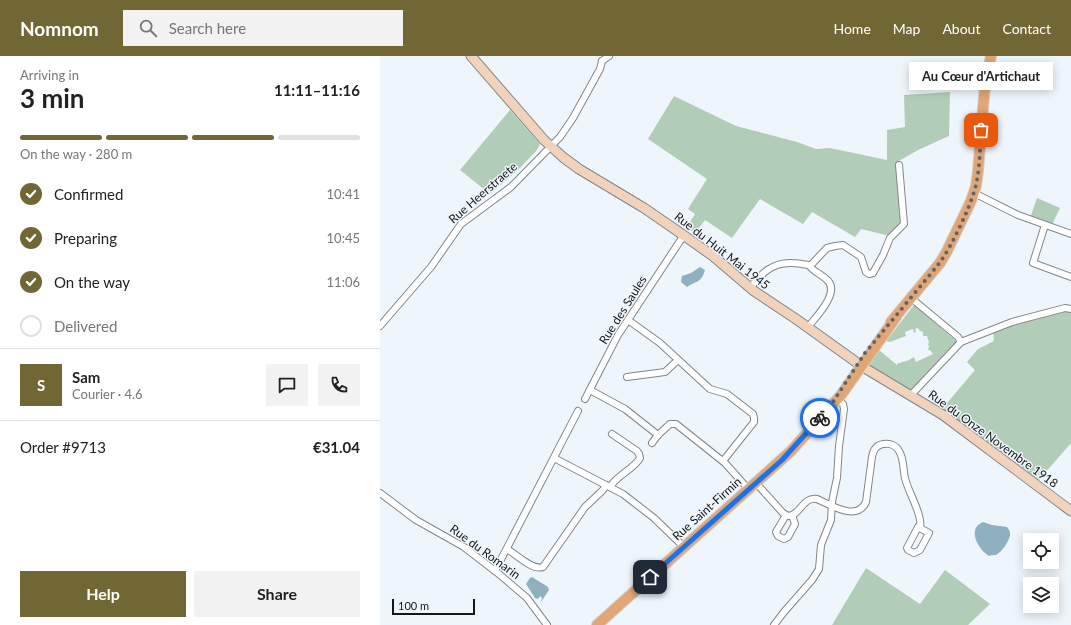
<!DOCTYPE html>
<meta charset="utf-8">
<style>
:root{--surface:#fff;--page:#f2f2f2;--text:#222;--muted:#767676;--line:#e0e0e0;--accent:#716734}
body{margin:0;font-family:Lato,sans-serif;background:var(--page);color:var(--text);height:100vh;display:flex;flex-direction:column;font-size:15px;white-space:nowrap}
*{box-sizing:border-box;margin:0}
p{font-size:13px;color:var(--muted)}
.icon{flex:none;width:22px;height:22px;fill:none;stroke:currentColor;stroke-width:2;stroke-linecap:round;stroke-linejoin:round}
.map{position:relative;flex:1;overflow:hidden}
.sheet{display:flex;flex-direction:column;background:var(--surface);width:380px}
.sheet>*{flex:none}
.buttons{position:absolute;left:643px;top:477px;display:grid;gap:8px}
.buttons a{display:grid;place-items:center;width:36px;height:36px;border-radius:0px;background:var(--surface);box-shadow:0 2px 10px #0003;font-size:20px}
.scale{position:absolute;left:12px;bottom:10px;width:83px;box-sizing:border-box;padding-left:4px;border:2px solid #141618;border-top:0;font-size:11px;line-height:14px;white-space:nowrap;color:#141618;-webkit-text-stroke:3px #eef5fb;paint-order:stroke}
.pin{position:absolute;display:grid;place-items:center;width:34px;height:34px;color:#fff;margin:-17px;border-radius:8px;box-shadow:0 2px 6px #0006}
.courier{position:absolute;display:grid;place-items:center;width:40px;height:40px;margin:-20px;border:3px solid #1a73e8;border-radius:50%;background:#fff;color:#222;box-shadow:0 1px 5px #0007}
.bubble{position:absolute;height:28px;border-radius:0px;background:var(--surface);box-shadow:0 2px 10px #0003;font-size:13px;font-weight:700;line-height:28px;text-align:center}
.headline em{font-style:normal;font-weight:700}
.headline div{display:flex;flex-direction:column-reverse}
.headline{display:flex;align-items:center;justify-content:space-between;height:68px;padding:0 20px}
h1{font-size:26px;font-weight:700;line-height:30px}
.bar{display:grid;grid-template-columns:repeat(4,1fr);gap:6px 4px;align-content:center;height:48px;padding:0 20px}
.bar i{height:5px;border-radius:3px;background:var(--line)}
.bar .selected{background:var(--accent)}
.bar p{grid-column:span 4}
.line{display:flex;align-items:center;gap:10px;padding:0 20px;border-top:1px solid var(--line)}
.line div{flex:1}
.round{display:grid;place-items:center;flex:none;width:42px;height:42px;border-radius:0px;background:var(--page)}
ol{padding:0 20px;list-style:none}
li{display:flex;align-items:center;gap:12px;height:44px}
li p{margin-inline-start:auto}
li .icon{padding:4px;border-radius:50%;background:var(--accent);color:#fff;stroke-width:4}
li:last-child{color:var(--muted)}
li i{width:22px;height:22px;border:2px solid var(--line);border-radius:50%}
.button{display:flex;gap:8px;margin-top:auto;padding:8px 20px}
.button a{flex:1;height:46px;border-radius:0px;background:var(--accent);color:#fff;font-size:16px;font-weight:700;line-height:46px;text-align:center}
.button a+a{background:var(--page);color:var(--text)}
header{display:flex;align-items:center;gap:24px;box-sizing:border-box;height:56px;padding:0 20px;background:var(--accent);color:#fff}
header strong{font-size:19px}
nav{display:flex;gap:22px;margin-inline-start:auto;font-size:14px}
.search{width:280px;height:36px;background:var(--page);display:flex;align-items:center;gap:10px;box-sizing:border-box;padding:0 14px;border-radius:0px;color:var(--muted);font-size:15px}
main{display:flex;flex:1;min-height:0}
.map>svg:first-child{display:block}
.green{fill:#b2cdb7}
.water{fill:#8eb0bf}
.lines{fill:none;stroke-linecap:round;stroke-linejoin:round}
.street-casing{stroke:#80868b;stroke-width:8}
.secondary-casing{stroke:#80868b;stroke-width:11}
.primary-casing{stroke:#d0d0d1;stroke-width:12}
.street{stroke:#fff;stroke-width:6}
.secondary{stroke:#f0d3ba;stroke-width:9}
.primary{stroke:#e0a676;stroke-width:10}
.done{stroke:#606467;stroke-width:4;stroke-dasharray:0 7.2}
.route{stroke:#1a73e8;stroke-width:5}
.labels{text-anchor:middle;stroke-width:3;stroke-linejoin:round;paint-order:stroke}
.street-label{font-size:12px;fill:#141618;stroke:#eef5fb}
</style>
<header>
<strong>Nomnom</strong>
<div class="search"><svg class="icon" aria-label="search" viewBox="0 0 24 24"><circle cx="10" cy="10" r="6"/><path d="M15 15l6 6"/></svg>Search here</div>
<nav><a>Home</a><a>Map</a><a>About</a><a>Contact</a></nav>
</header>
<main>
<section class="sheet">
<div class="headline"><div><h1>3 min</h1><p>Arriving in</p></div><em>11:11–11:16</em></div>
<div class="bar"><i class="selected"></i><i class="selected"></i><i class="selected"></i><i></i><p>On the way · 280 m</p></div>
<ol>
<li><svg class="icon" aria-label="check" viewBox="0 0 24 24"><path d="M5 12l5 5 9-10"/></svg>Confirmed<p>10:41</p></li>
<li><svg class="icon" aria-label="check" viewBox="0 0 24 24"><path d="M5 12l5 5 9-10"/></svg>Preparing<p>10:45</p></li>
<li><svg class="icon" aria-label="check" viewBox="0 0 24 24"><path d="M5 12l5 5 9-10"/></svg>On the way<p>11:06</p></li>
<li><i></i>Delivered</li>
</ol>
<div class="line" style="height:72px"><b class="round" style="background:var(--accent);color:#fff">S</b><div><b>Sam</b><p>Courier · 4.6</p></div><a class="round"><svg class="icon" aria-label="chat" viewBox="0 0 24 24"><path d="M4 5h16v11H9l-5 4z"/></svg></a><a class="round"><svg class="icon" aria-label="phone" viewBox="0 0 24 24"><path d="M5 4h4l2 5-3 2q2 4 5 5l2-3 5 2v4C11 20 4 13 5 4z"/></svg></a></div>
<div class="line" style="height:52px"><div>Order #9713</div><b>€31.04</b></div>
<div class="button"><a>Help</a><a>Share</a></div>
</section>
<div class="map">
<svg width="691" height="569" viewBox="0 0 691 569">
<rect width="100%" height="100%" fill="#eef5fb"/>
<g class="green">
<path d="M 570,36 L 569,80 L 538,94 L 517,106 L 521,166 L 510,180 L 481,173 L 475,181 L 432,156 L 423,168 L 380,143 L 352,182 L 325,164 L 315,177 L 307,171 L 315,158 L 308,153 L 327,123 L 268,83 L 294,40 L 356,70 L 417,86 L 436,93 L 450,92 L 507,104 L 507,74 L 525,71 L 524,39 Z"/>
<path d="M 130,54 L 160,88 L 157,94 L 138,114 L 110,138 L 80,114 Z"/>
<path d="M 657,142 L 680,152 L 672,169 L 650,162 Z"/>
<path d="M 534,249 L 577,286 L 530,335 L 489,309 L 499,294 L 517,309 L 518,307 L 521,307 L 521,306 L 527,305 L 534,301 L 536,306 L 553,298 L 550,294 L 548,294 L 549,290 L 548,289 L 549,286 L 547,280 L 543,280 L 543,276 L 540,275 L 538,272 L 535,273 L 536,276 L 534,277 L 533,273 L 525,276 L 526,280 L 510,286 L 506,285 Z"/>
<path d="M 687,253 L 691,256 L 691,387 L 658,425 L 611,388 L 562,353 L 595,314 L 587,306 L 598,293 L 614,285 L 613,275 L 637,267 Z"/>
<path d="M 486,512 L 540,548 L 565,514 L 610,548 L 588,569 L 452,569 Z"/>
</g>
<g class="water">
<path d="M 320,211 L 325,214 C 321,227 318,224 307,231 L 301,226 L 302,220 L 311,217 Z"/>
<path d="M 603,466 L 612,469 L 627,471 C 628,473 630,474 630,477 C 631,483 622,496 616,499 C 613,499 611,499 609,500 C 599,494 586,473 603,466 Z"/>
<path d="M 152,521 L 168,531 L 169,534 L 161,546 L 162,542 L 160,540 L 158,543 L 155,542 L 146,528 L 150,522 Z"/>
</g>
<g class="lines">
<g class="street-casing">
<g id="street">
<path d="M 222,5 L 229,0"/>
<path d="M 594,137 L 638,159 L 691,178"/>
<path d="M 665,169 L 653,207 L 691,221"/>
<path d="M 370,232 C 381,218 392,206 412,207 C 418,207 425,209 431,209 L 447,192 L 455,190 L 463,189 L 481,201 L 486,216 L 489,218 L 493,217 L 503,199 L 510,182 L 524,168 L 519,109"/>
<path d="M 531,242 L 578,281 L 581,286"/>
<path d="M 248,264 L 280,287 L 330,333 L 347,338 L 373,358 L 374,362 L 374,366 L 343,405"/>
<path d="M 0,270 L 51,211 L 81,168 L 131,131 L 180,81 L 193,62 L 220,13 L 222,5"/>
<path d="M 428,271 C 436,261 462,235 446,223 C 441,218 432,215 429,209"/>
<path d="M 247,321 L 285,316 L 298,304"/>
<path d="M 210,334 L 245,353 L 278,379 L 290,368 L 296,368 L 345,407 L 369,434"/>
<path d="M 531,339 L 581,286 L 632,266 L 685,252 L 691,253"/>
<path d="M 205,343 L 238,279 L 304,179"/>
<path d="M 272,387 L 278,379"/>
<path d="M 174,402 L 243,438 L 274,462 L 304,491"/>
<path d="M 376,427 L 403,457 L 408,460 C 420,460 423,440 437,443 C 451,449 477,466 486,446 L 492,401 C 493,395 496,389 503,388 C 509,387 516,389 519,395 C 524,402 523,414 525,422 C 528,436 543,459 540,472"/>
<path d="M 230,431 C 237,419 254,413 260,402 L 259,398 L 257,395 L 232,378"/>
<path d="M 0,437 L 36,464 L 84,491 L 119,518 L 147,542 L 167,569"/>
<path d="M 406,459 L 396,476 L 398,480 L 404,483 L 408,481 L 415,468 L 412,459"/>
<path d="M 538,471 L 549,477 L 540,494 L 534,497 L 528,494 L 527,492 Z"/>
<path d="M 127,493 C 137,499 153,515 163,511 L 205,451 L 223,434 L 226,429"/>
<path d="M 115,515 L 198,355"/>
<path d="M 394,569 L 404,556 L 432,524 L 439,513 L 441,489 L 451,464 L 452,446 L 457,422 L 459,390 L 464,353 L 463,348 L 456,342"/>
</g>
</g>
<g class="secondary-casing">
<path id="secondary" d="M 91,0 L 164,84 L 184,102 L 199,113 L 264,152 L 296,174 L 333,200 L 374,235 L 416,263 L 483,311 L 563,359 L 691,455"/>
</g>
<g class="primary-casing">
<g id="primary">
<path d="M 511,266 L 560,207 L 566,197 L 591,145 L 596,130 L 598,115 L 605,28 L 611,0"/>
<path d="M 217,569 L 411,395 L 461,339 L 516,261"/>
</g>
</g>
<use href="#street" class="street"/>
<use href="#secondary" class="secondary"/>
<use href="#primary" class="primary"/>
</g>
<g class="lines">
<path class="done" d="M 440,362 L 449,352 L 485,297 L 558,209 C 571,192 591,150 596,129 C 600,111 600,92 601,74"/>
<path class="route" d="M 270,521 L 402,404 L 440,362"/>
</g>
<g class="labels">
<g class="street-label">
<text transform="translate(103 137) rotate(-41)" y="4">Rue Heerstraete</text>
<text transform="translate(342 195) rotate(38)" y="4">Rue du Huit Mai 1945</text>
<text transform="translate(243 254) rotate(-58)" y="4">Rue des Saules</text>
<text transform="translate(613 383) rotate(36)" y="4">Rue du Onze Novembre 1918</text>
<text transform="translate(327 453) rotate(-42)" y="4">Rue Saint-Firmin</text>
<text transform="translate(105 496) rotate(36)" y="4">Rue du Romarin</text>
</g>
</g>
</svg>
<div class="buttons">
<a><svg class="icon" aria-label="locate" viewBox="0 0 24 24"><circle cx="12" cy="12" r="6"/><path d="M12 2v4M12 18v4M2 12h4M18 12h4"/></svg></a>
<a><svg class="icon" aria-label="layers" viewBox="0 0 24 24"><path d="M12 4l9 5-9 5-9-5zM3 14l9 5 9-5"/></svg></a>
</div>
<div class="scale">100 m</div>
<div class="pin" style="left:601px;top:74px;background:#ea580c"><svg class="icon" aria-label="bag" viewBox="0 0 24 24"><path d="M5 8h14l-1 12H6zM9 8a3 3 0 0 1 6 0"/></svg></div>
<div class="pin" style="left:270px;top:521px;background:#1f2937"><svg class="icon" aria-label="home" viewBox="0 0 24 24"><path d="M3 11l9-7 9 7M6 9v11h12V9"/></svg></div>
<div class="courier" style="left:440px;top:362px"><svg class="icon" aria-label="bike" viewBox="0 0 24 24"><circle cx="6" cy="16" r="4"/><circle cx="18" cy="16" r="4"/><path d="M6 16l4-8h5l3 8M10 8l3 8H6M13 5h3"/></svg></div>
<div class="bubble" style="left:529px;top:6px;width:144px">Au Cœur d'Artichaut</div>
</div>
</main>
